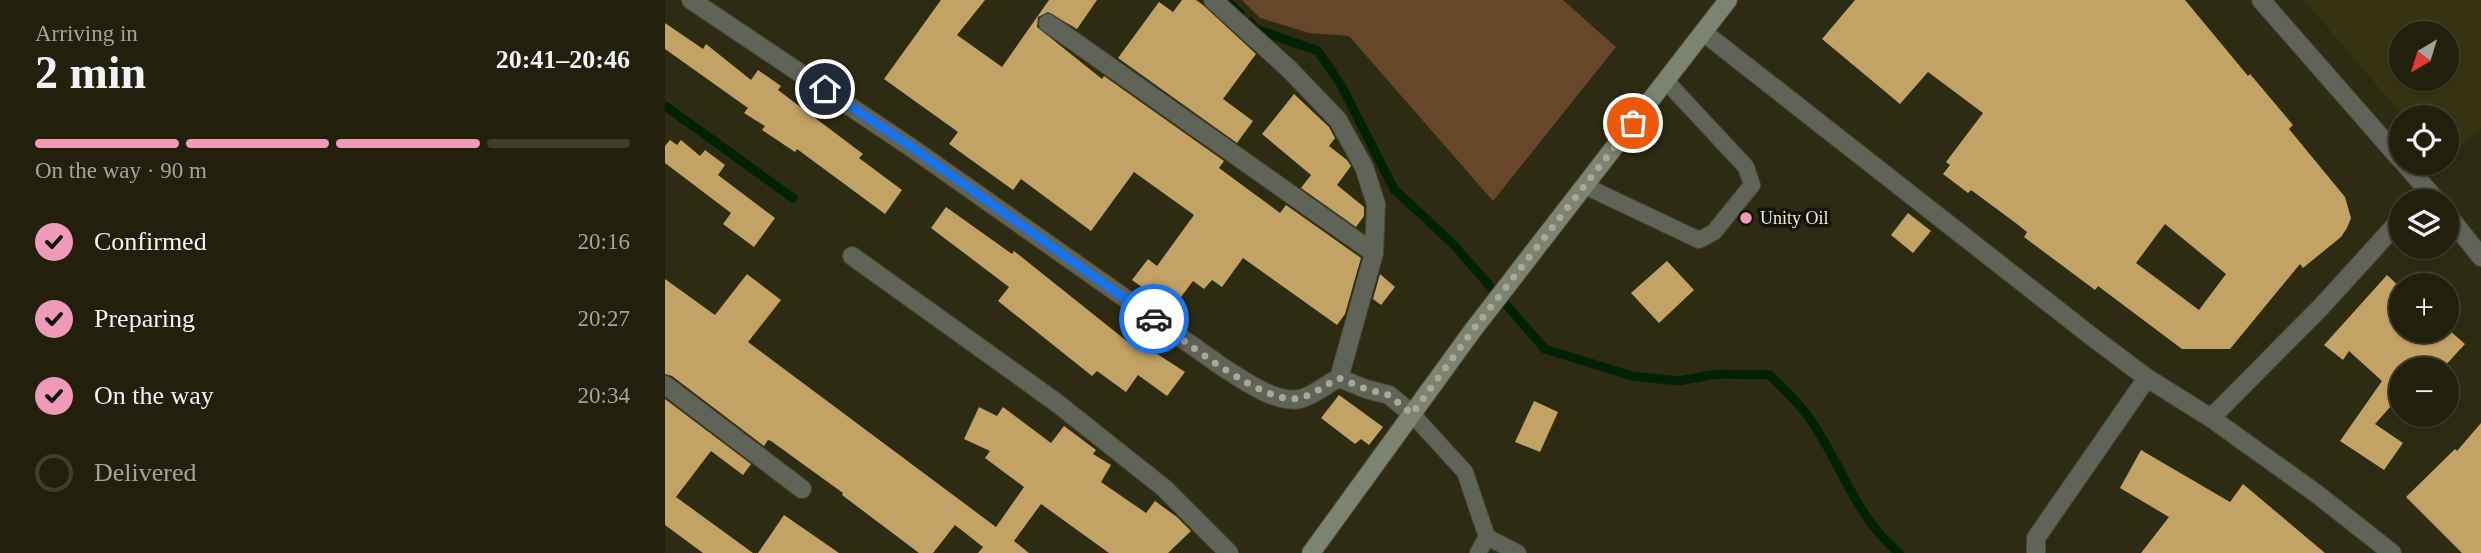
<!DOCTYPE html>
<meta charset="utf-8">
<style>
:root{--surface:#22200d;--page:#2e2d1b;--text:#f1f3f6;--muted:#a2a39d;--line:#3f3e2e;--accent:#ef9ab8}
body{margin:0;font-family:Georgia,serif;background:var(--page);color:var(--text);height:100vh;display:flex;flex-direction:column;font-size:26px;white-space:nowrap}
*{box-sizing:border-box;margin:0}
p{font-size:23px;color:var(--muted)}
.icon{flex:none;width:38px;height:38px;fill:none;stroke:currentColor;stroke-width:2;stroke-linecap:round;stroke-linejoin:round}
.map{position:relative;flex:1;overflow:hidden}
.drawer{display:flex;flex-direction:column;background:var(--surface);width:665px}
.drawer>*{flex:none}
.needle{width:46px;rotate:218deg}
.fabs{position:absolute;left:1724px;top:21px;display:grid;gap:14px}
.fabs a{display:grid;place-items:center;width:70px;height:70px;border-radius:50%;background:var(--surface);box-shadow:0 2px 5px #0004,0 0 0 2px var(--line);font-size:35px}
.pin{position:absolute;display:grid;place-items:center;width:60px;height:60px;color:#fff;margin:-30px;border:4px solid #fff;border-radius:50%;box-shadow:0 2px 7px #0007}
.courier{position:absolute;display:grid;place-items:center;width:70px;height:70px;margin:-35px;border:5px solid #1a73e8;border-radius:50%;background:#fff;color:#222;box-shadow:0 2px 9px #0007}
.headline em{font-style:normal;font-weight:700}
.headline div{display:flex;flex-direction:column-reverse}
.headline{display:flex;align-items:center;justify-content:space-between;height:119px;padding:0 35px}
h1{font-size:46px;font-weight:700;line-height:52px}
.bar{display:grid;grid-template-columns:repeat(4,1fr);gap:10px 7px;align-content:center;height:84px;padding:0 35px}
.bar i{height:9px;border-radius:5px;background:var(--line)}
.bar .current{background:var(--accent)}
.bar p{grid-column:span 4}
ol{padding:0 35px;list-style:none}
li{display:flex;align-items:center;gap:21px;height:77px}
li p{margin-inline-start:auto}
li .icon{padding:7px;border-radius:50%;background:var(--accent);color:#111;stroke-width:4}
li:last-child{color:var(--muted)}
li i{width:38px;height:38px;border:4px solid var(--line);border-radius:50%}
main{display:flex;flex:1;min-height:0}
.map>svg:first-child{display:block}
.built{fill:#363311;fill-rule:evenodd}
.green{fill:#674629}
.lines{fill:none;stroke-linecap:round;stroke-linejoin:round}
.stream{stroke:#002103;stroke-width:9}
.building{fill:#c3a365;fill-rule:evenodd}
.lane-casing{stroke:#48462e;stroke-width:18}
.street-casing{stroke:#48462e;stroke-width:20}
.secondary-casing{stroke:#48462e;stroke-width:20}
.lane{stroke:#5f6358;stroke-width:16}
.street{stroke:#5f6358;stroke-width:18}
.secondary{stroke:#7c8371;stroke-width:18}
.done{stroke:#aaa896;stroke-width:7;stroke-dasharray:0 12.6}
.route{stroke:#1a73e8;stroke-width:9}
.poi-dot{fill:#ef9ab8;stroke:#141308;stroke-width:2.5}
.labels{text-anchor:middle;stroke-width:7;stroke-linejoin:round;paint-order:stroke}
.poi-label{font-size:18px;fill:#edecdd;stroke:#141308;text-anchor:start}
</style>
<main>
<section class="drawer">
<div class="headline"><div><h1>2 min</h1><p>Arriving in</p></div><em>20:41–20:46</em></div>
<div class="bar"><i class="current"></i><i class="current"></i><i class="current"></i><i></i><p>On the way · 90 m</p></div>
<ol>
<li><svg class="icon" aria-label="check" viewBox="0 0 24 24"><path d="M5 12l5 5 9-10"/></svg>Confirmed<p>20:16</p></li>
<li><svg class="icon" aria-label="check" viewBox="0 0 24 24"><path d="M5 12l5 5 9-10"/></svg>Preparing<p>20:27</p></li>
<li><svg class="icon" aria-label="check" viewBox="0 0 24 24"><path d="M5 12l5 5 9-10"/></svg>On the way<p>20:34</p></li>
<li><i></i>Delivered</li>
</ol>
</section>
<div class="map">
<svg width="1816" height="553" viewBox="0 0 1816 553">
<rect width="100%" height="100%" fill="#2d2b11"/>
<path class="built" d="M 1639,0 L 1816,0 L 1816,128 L 1782,159 L 1782,117 L 1739,117 ZM 1736,33 L 1782,33 L 1782,79 L 1736,79 Z"/>
<path class="green" d="M 577,0 L 898,0 L 951,47 L 828,201 L 684,36 L 644,33 L 595,18 Z"/>
<g class="lines">
<g class="stream">
<path d="M 561,0 L 575,13"/>
<path d="M 585,22 L 591,29 L 653,51 L 676,85 L 729,189 L 788,244 L 880,349 L 967,376 L 1013,381 L 1052,374 L 1105,375 C 1118,389 1134,403 1145,419 C 1176,463 1191,518 1234,553"/>
<path d="M 0,106 L 128,198"/>
</g>
</g>
<g class="building">
<path d="M 276,0 L 320,0 L 292,35 L 337,67 L 384,0 L 432,0 L 412,29 L 383,12 L 373,17 L 372,27 L 437,79 L 439,76 L 559,161 L 554,168 L 615,213 L 621,205 L 696,258 L 680,314 L 672,325 L 578,258 L 557,287 L 547,280 L 539,289 L 528,281 L 507,309 L 467,280 L 483,259 L 492,266 L 529,215 L 469,172 L 426,231 L 356,179 L 348,190 L 284,144 L 293,132 L 219,79 Z"/>
<path d="M 517,0 L 531,0 L 538,5 L 591,54 L 558,99 L 588,121 L 572,143 L 453,58 L 494,2 L 508,12 Z"/>
<path d="M 1190,0 L 1520,0 L 1583,76 L 1585,74 L 1628,125 L 1624,129 L 1680,197 L 1686,218 L 1682,228 L 1676,237 L 1638,268 L 1635,264 L 1565,349 L 1517,349 L 1433,286 L 1430,290 L 1359,237 L 1362,232 L 1352,224 L 1306,190 L 1303,193 L 1278,174 L 1285,165 L 1281,162 L 1318,113 L 1263,72 L 1235,104 L 1157,39 ZM 1500,224 L 1561,274 L 1534,310 L 1471,263 Z"/>
<path d="M 0,23 L 38,49 L 41,44 L 86,80 L 93,70 L 116,86 L 113,90 L 198,154 L 194,158 L 237,190 L 220,214 L 132,149 L 130,152 L 97,130 L 100,126 L 79,113 L 83,108 L 0,49 Z"/>
<path d="M 629,94 L 664,127 L 670,138 L 664,146 L 682,160 L 686,166 L 672,185 L 699,207 L 699,216 L 691,227 L 636,188 L 646,175 L 597,134 Z"/>
<path d="M 5,140 L 12,145 L 16,140 L 35,156 L 40,150 L 60,165 L 53,175 L 110,218 L 89,247 L 58,224 L 66,213 L 0,163 L 0,146 Z"/>
<path d="M 281,207 L 347,254 L 349,251 L 463,342 L 466,337 L 520,372 L 502,396 L 473,375 L 461,392 L 432,371 L 427,376 L 333,301 L 344,287 L 266,228 Z"/>
<path d="M 1243,213 L 1266,231 L 1248,253 L 1226,235 Z"/>
<path d="M 1002,261 L 1029,290 L 994,323 L 966,293 Z"/>
<path d="M 82,274 L 116,300 L 83,342 L 331,527 L 359,487 L 320,458 L 325,451 L 299,439 L 314,407 L 332,416 L 338,407 L 386,443 L 399,426 L 431,450 L 428,454 L 446,465 L 436,482 L 481,513 L 490,501 L 512,517 L 526,531 L 503,553 L 444,553 L 376,504 L 349,541 L 364,553 L 313,553 L 318,547 L 290,525 L 268,553 L 254,553 L 177,495 L 178,493 L 106,441 L 103,440 L 99,446 L 7,376 L 0,374 L 0,279 L 50,315 Z"/>
<path d="M 715,274 L 730,287 L 716,305 L 708,299 Z"/>
<path d="M 1722,275 L 1736,288 L 1736,331 L 1785,331 L 1800,344 L 1777,369 L 1736,369 L 1736,397 L 1735,396 L 1710,424 L 1738,443 L 1719,470 L 1675,441 L 1717,381 L 1684,351 L 1678,360 L 1659,345 Z"/>
<path d="M 674,395 L 718,427 L 704,445 L 696,439 L 690,444 L 656,418 Z"/>
<path d="M 0,399 L 86,464 L 78,475 L 46,451 L 11,497 L 88,553 L 38,553 L 0,525 Z"/>
<path d="M 869,401 L 893,412 L 875,452 L 850,442 Z"/>
<path d="M 1816,423 L 1816,553 L 1797,553 L 1741,497 L 1790,449 L 1792,451 Z"/>
<path d="M 1476,450 L 1565,502 L 1578,484 L 1660,553 L 1476,553 L 1504,517 L 1455,488 Z"/>
<path d="M 119,515 L 174,553 L 93,553 Z"/>
</g>
<g class="lines">
<g class="lane-casing">
<g id="lane">
<path d="M 920,186 L 1034,240 L 1049,232 L 1087,185 L 1081,167 L 1001,81"/>
<path d="M 747,414 L 800,472 L 822,537 L 853,553"/>
<path d="M 813,553 L 822,537"/>
</g>
</g>
<g class="street-casing">
<g id="street">
<path d="M 26,0 L 244,146 L 559,368 C 578,380 611,404 635,399 C 648,396 662,384 674,378 L 701,389 L 724,395 L 747,414"/>
<path d="M 548,0 L 624,69 L 673,120 L 699,167 L 711,204 L 709,253 L 674,378"/>
<path d="M 1596,0 L 1736,160"/>
<path d="M 383,23 L 709,253"/>
<path d="M 1038,32 L 1426,336 L 1482,378 L 1546,418 L 1652,494 L 1727,553"/>
<path d="M 1739,163 L 1772,201"/>
<path d="M 1782,214 L 1816,257"/>
<path d="M 187,256 L 392,403 L 499,488 L 564,553"/>
<path d="M 0,385 L 137,489"/>
<path d="M 1546,418 L 1656,307 L 1736,219"/>
<path d="M 1371,553 L 1371,538 L 1482,378"/>
</g>
</g>
<g class="secondary-casing">
<path id="secondary" d="M 646,553 L 808,330 L 1063,0"/>
</g>
<use href="#lane" class="lane"/>
<use href="#street" class="street"/>
<use href="#secondary" class="secondary"/>
</g>
<g class="lines">
<path class="done" d="M 489,319 C 518,339 600,407 635,398 C 648,395 662,384 674,378 L 701,389 L 724,395 L 747,414 L 808,330 L 968,123"/>
<path class="route" d="M 160,89 L 244,145 L 489,319"/>
</g>
<circle class="poi-dot" cx="1081" cy="218" r="7"/>
<g class="labels">
<g class="poi-label">
<text x="1095" y="224">Unity Oil</text>
</g>
</g>
</svg>
<div class="fabs">
<a><svg class="needle" viewBox="-14 -14 28 28"><path d="M0-13l5 13h-10z" fill="#e53935"/><path d="M0 13l5-13h-10z" fill="#a2a39d"/></svg></a>
<a><svg class="icon" aria-label="locate" viewBox="0 0 24 24"><circle cx="12" cy="12" r="6"/><path d="M12 2v4M12 18v4M2 12h4M18 12h4"/></svg></a>
<a><svg class="icon" aria-label="layers" viewBox="0 0 24 24"><path d="M12 4l9 5-9 5-9-5zM3 14l9 5 9-5"/></svg></a>
<a>+</a>
<a>−</a>
</div>
<div class="pin" style="left:968px;top:123px;background:#ea580c"><svg class="icon" aria-label="bag" viewBox="0 0 24 24"><path d="M5 8h14l-1 12H6zM9 8a3 3 0 0 1 6 0"/></svg></div>
<div class="pin" style="left:160px;top:89px;background:#1f2937"><svg class="icon" aria-label="home" viewBox="0 0 24 24"><path d="M3 11l9-7 9 7M6 9v11h12V9"/></svg></div>
<div class="courier" style="left:489px;top:319px"><svg class="icon" aria-label="car" viewBox="0 0 24 24"><path d="M5 17H2v-5l4-1 3-4h7l3 4 3 1v5h-3M9 17h6M6 11h13"/><circle cx="7" cy="17" r="2"/><circle cx="17" cy="17" r="2"/></svg></div>
</div>
</main>
